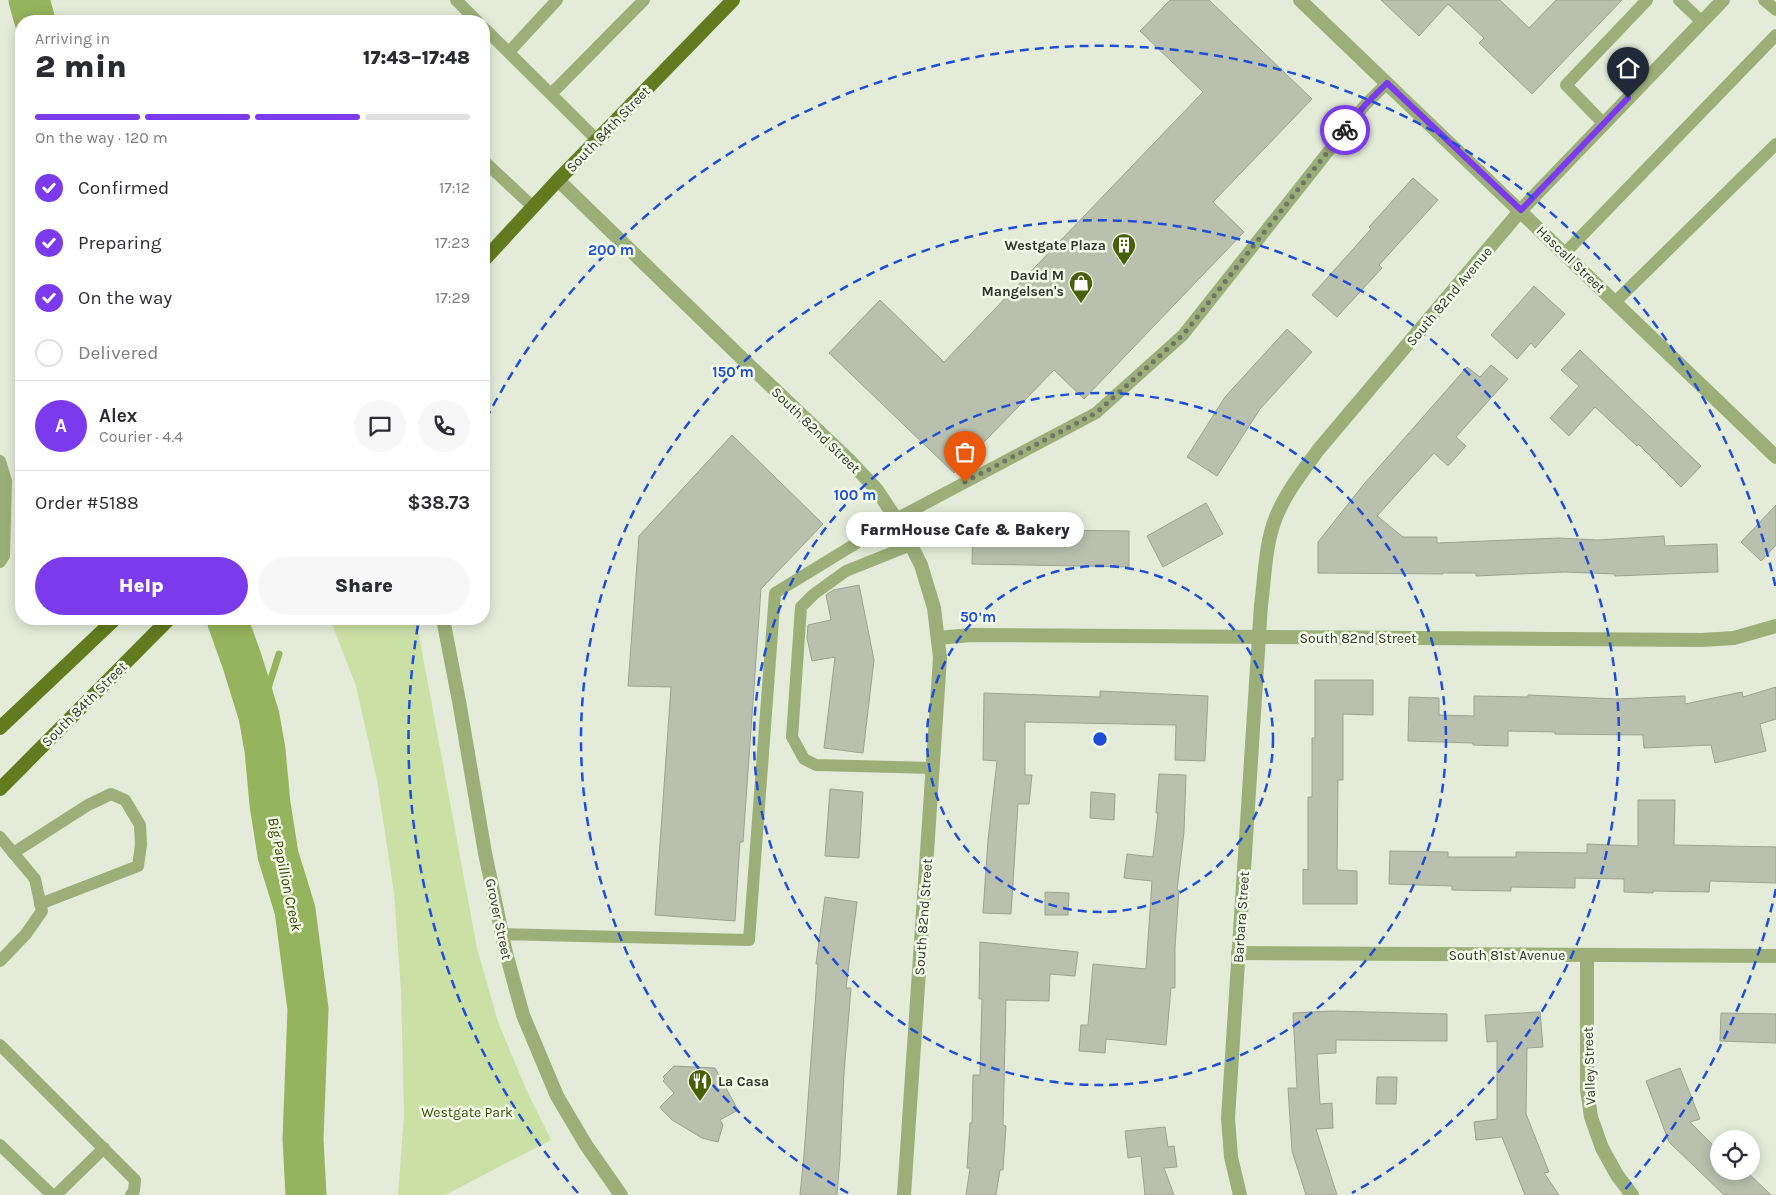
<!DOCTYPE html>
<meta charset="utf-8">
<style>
:root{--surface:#fff;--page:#f7f7f7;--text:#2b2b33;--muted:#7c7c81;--line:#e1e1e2;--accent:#7c3aed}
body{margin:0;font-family:Karla,sans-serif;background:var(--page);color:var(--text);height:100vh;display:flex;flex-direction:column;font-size:19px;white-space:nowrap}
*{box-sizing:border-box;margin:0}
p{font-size:16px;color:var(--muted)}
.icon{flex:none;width:28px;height:28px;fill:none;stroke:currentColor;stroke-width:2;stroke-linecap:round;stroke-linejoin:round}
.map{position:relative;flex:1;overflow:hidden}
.panel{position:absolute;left:15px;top:15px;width:475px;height:610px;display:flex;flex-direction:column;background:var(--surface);border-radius:20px;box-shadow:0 2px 12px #0003}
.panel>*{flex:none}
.buttons{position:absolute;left:1710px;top:1130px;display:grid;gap:10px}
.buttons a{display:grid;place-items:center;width:50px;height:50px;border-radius:50%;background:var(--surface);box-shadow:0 2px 12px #0003;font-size:25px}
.pin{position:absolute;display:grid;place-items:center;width:42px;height:42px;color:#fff;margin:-51px -21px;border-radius:50% 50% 50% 0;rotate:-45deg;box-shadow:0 0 5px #0007}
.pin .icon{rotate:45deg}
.courier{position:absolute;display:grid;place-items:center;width:50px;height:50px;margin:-25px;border:4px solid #7c3aed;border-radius:50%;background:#fff;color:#222;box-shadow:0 1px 6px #0007}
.bubble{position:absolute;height:35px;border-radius:18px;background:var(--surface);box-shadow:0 2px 12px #0003;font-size:16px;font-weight:800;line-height:35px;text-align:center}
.summary em{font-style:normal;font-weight:800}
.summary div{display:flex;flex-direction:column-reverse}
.summary{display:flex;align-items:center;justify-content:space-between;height:85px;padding:0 20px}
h1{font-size:32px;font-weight:800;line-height:38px}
.bar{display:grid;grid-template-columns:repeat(4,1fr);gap:8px 5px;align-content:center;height:60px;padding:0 20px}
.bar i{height:6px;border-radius:4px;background:var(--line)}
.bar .active{background:var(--accent)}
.bar p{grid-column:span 4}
.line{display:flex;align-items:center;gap:12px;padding:0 20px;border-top:1px solid var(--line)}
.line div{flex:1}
.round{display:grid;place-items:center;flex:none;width:52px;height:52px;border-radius:26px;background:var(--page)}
ol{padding:0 20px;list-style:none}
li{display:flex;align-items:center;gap:15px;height:55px}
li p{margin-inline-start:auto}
li .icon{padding:5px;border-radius:50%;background:var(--accent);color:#fff;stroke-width:4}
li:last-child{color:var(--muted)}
li i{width:28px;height:28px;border:2px solid var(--line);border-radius:50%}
.action{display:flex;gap:10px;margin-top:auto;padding:10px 20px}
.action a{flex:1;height:58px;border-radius:30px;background:var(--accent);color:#fff;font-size:20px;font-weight:800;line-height:58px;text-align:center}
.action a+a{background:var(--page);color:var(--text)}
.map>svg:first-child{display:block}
.green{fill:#cbe0a5}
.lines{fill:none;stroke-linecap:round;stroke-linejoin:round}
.stream{stroke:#96b35d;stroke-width:7}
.river{stroke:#96b35d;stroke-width:41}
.building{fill:#b9c0ae;stroke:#9ba291}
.service{stroke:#9caf78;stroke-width:12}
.minor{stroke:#9caf78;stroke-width:14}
.tertiary{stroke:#9caf78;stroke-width:14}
.primary{stroke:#617b1e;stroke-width:14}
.done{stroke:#70756a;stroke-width:5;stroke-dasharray:0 9}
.route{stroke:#7c3aed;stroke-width:6}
.ring{fill:none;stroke:#1d4ed8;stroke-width:2.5;stroke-dasharray:9 6}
.labels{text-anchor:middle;stroke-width:5;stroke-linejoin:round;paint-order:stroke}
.street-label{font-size:14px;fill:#32352e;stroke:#f2f9e6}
.poi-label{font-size:14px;font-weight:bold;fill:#32352e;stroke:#f2f9e6;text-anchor:end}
.park-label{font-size:14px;fill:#3b4c0d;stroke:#f2f9e6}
.water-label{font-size:15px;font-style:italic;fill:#334402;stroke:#f2f9e6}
.centre{fill:#1d4ed8;stroke:#f2f9e6;stroke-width:2.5}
.ring-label{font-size:15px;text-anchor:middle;font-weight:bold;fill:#1d4ed8;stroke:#f2f9e6;stroke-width:5;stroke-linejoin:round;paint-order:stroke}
</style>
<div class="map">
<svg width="1776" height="1195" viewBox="0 0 1776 1195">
<rect width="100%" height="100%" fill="#e4ecd9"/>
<path class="green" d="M 330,619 L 416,619 L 477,948 L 498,1022 L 526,1089 L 551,1140 L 445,1195 L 398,1195 L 404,1115 L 403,1072 L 401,991 L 394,893 L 377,780 L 356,686 Z"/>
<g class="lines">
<path class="stream" d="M 259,716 L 279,654"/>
<g class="river">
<path d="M 29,0 L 35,21"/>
<path d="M 227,619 L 242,661 L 259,716 L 265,750 L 270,804 L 278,855 L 295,910 L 308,1009 L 303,1139 L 306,1195"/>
</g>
</g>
<g class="building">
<path d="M 1170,0 L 1209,0 L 1312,99 L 1213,202 L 1244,232 L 1084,399 L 1054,370 L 954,473 L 829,353 L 880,300 L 944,362 L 1203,92 L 1140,31 Z"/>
<path d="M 1381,0 L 1500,0 L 1529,28 L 1556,0 L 1622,0 L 1532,94 L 1479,43 L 1484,38 L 1448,4 L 1419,36 Z"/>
<path d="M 1413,178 L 1438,200 L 1379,265 L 1382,268 L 1337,317 L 1312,295 L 1371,229 L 1369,227 Z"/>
<path d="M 1534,286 L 1565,314 L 1535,348 L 1531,343 L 1517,359 L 1491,335 Z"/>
<path d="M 1287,329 L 1312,352 L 1260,409 L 1217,476 L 1187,457 L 1225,397 Z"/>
<path d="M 1580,350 L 1701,466 L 1681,487 L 1638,444 L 1637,446 L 1595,407 L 1569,436 L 1550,418 L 1579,386 L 1561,370 Z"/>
<path d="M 1491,365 L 1508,379 L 1456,437 L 1466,446 L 1448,466 L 1434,453 L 1377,516 L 1403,537 L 1437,537 L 1437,543 L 1559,538 L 1597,540 L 1664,536 L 1665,546 L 1717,544 L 1718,572 L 1615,576 L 1615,574 L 1565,572 L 1476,576 L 1476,573 L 1443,573 L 1443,574 L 1318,573 L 1318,542 L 1364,484 L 1467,367 L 1480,377 Z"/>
<path d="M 732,435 L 823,524 L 761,589 L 743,842 L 740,842 L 735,921 L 655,915 L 671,687 L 628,686 L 639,536 Z"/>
<path d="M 1206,503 L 1223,534 L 1163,567 L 1147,536 Z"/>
<path d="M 1776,505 L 1776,545 L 1761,561 L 1741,542 Z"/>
<path d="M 973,529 L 1129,531 L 1129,567 L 972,564 Z"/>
<path d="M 859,585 L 874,660 L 863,753 L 824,748 L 835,657 L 812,661 L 807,638 L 808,625 L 831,620 L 826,595 L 833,590 Z"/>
<path d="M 1315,680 L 1373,680 L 1373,715 L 1343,714 L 1343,780 L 1338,780 L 1337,870 L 1357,871 L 1357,904 L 1303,904 L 1303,869 L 1308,870 L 1308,797 L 1312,797 L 1312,738 L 1315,738 Z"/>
<path d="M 1776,687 L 1776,719 L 1760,724 L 1766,751 L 1715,763 L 1711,745 L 1644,748 L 1643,735 L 1555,734 L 1555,732 L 1508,731 L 1508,746 L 1473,745 L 1473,743 L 1408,741 L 1409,697 L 1439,698 L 1439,715 L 1474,716 L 1474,696 L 1528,697 L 1528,695 L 1617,699 L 1685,696 L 1685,704 L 1742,692 L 1743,697 Z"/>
<path d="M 1100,691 L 1208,696 L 1205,761 L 1175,760 L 1176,725 L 1025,722 L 1025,775 L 1032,775 L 1029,804 L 1018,804 L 1011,914 L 983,913 L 988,840 L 997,761 L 983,760 L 984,693 L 1100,697 Z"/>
<path d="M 1159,774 L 1186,775 L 1184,832 L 1177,890 L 1179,890 L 1175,947 L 1175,988 L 1171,988 L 1166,1045 L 1106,1039 L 1105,1053 L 1079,1051 L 1081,1025 L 1088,1025 L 1093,964 L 1146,969 L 1152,881 L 1124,878 L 1127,854 L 1153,857 L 1158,813 L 1156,813 Z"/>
<path d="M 830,789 L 863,792 L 859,858 L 825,856 Z"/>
<path d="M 1091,792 L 1115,794 L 1114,820 L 1090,818 Z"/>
<path d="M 1638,800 L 1675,800 L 1674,845 L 1776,847 L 1776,883 L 1710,881 L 1709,892 L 1653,891 L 1653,893 L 1624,892 L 1624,879 L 1575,878 L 1575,888 L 1511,887 L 1511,891 L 1452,890 L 1452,886 L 1389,884 L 1390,851 L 1448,852 L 1448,857 L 1516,857 L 1516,852 L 1587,853 L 1587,844 L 1638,846 Z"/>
<path d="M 1045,892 L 1069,893 L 1068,915 L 1045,915 Z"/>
<path d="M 825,897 L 857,902 L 846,988 L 851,988 L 844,1073 L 840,1158 L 837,1195 L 800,1195 L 804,1155 L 818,964 L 816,964 Z"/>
<path d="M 980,942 L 1078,952 L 1075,976 L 1050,974 L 1049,1001 L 1006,1000 L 1003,1125 L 1006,1126 L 1003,1170 L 1000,1170 L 996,1195 L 966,1195 L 970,1168 L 967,1168 L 970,1123 L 972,1123 L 973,1075 L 980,1075 L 982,999 L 979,999 Z"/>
<path d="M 1332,1011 L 1447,1014 L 1447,1041 L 1336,1040 L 1336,1053 L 1317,1054 L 1320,1104 L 1332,1103 L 1333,1128 L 1316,1129 L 1337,1195 L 1306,1195 L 1292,1151 L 1288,1088 L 1297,1088 L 1293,1013 Z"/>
<path d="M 1540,1012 L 1543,1047 L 1527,1048 L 1526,1114 L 1549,1172 L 1544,1173 L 1559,1195 L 1525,1195 L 1502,1137 L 1476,1140 L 1474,1122 L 1497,1119 L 1497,1041 L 1487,1042 L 1485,1015 Z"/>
<path d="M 1721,1013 L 1776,1014 L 1776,1043 L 1720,1041 Z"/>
<path d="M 674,1066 L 715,1068 L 738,1110 L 720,1120 L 723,1125 L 718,1142 L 702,1138 L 672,1120 L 662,1110 L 660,1107 L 674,1093 L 663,1081 L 665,1079 L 663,1077 Z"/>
<path d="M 1680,1068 L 1700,1119 L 1690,1122 L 1719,1151 L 1719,1171 L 1746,1171 L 1771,1195 L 1724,1195 L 1669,1142 L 1646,1081 Z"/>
<path d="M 1377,1077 L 1397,1077 L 1396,1104 L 1376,1104 Z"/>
<path d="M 1165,1127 L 1168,1147 L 1174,1146 L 1177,1167 L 1164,1168 L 1174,1195 L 1145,1195 L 1141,1156 L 1128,1158 L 1125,1131 Z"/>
</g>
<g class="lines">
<g class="service">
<path d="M 456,0 L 477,21"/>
<path d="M 1679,0 L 1702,22"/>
<path d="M 1764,0 L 1776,10"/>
<path d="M 484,28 L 597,140"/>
<path d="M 509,52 L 557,0"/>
<path d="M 552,93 L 644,0"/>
<path d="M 1604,124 L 1566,85 L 1647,0"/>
<path d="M 484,161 L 533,207"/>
<path d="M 1565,253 L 1776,35"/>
<path d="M 1615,302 L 1776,144"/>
<path d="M 0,461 L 6,481 L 4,556 L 0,562"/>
<path d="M 911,545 L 846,571 L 814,594 L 801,607 L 792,737 L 804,759 L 816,765 L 933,768"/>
<path d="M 0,837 L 35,879 L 42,911 L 26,934 L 0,961"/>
<path d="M 13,853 L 88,805 L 111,794 L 125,800 L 140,825 L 141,845 L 138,866 L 40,904"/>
<path d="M 502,934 L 749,940 L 775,593 L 896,519 L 1096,413 L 1183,335 L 1365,105 L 1387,83"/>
<path d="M 0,1045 L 135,1180 L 134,1191 L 131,1195"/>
<path d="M 0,1145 L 52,1195"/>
<path d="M 56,1195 L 104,1148"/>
</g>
<g class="minor">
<path d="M 1300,0 L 1776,457"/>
<path d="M 558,180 L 752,368 L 849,460 L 877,490 L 896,519"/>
<path d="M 938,638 L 971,635 L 1702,640 L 1734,638 L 1776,626"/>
<path d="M 1238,953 L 1776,956"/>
<path d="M 1587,956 L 1587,1089 L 1591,1117 L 1602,1148 L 1617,1175 L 1632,1195"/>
<path d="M 904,1195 L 940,658 L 934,608 L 921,565 L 911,545"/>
<path d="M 1240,1195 L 1231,1157 L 1228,1118 L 1261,605 C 1265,576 1265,544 1276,517 C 1286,492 1303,471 1319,449 L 1521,210 L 1723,0"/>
</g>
<path class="tertiary" d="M 443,619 L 459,701 L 485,853 L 506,953 L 523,1015 L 557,1096 L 586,1145 L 621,1195"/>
<g class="primary">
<path d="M 484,260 L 558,180 L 733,0"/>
<path d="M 0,728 L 115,619"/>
<path d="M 0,789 L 169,619"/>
</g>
</g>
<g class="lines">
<path class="done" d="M 965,482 L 1096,413 L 1183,335 L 1345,130"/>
<path class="route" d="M 1345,130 L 1365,105 L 1387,83 L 1521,210 L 1628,98"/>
</g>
<g class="ring">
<circle cx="1100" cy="739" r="173"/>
<circle cx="1100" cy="739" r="346"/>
<path d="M848 1193A519 519 0 1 1 1352 1193"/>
<path d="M1776 889A692 692 0 0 1 1622 1193M578 1193A692 692 0 0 1 419 619M486 419A692 692 0 0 1 1776 589"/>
</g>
<defs>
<g id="building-pin" transform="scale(1.25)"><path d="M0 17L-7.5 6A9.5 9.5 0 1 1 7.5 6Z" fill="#495f09" stroke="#f2f9e6"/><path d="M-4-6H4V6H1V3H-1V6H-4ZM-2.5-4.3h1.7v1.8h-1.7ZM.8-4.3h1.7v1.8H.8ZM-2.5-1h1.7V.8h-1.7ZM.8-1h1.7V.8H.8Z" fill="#fff"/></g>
<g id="shop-pin" transform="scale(1.25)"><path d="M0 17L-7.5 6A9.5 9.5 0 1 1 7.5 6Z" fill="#495f09" stroke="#f2f9e6"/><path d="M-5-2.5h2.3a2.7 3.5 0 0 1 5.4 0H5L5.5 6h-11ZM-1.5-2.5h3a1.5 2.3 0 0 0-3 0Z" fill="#fff"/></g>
<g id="restaurant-pin" transform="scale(1.25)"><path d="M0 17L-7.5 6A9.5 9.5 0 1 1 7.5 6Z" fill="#495f09" stroke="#f2f9e6"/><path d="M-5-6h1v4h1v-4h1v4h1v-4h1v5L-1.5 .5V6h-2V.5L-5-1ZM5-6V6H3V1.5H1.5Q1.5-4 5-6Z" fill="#fff"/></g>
</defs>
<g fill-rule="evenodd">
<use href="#building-pin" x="1124" y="245"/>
<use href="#shop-pin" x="1081" y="283"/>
<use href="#restaurant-pin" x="700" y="1081"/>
</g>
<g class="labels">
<g class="street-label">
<text transform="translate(608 129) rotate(-46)" y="5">South 84th Street</text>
<text transform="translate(1571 259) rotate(44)" y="5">Hascall Street</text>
<text transform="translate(1449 296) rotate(-50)" y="5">South 82nd Avenue</text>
<text transform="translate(816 430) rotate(44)" y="5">South 82nd Street</text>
<text x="1358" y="643">South 82nd Street</text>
<text transform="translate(84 704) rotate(-45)" y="5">South 84th Street</text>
<text transform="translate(923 917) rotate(-86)" y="5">South 82nd Street</text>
<text transform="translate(1241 917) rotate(-86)" y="5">Barbara Street</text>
<text transform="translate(499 919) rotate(78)" y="5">Grover Street</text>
<text x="1507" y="960">South 81st Avenue</text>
<text transform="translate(1589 1066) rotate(-92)" y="5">Valley Street</text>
</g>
<g class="poi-label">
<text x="1106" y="250">Westgate Plaza</text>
<text x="1064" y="280">David M<tspan x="1064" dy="16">Mangelsen's</tspan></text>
<text x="718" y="1086" text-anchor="start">La Casa</text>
</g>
<g class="park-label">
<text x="467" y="1117">Westgate Park</text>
</g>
<g class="water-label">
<text transform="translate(285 874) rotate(78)" y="5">Big Papillion Creek</text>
</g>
</g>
<circle cx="1100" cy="739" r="8" class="centre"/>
<g class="ring-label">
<text x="611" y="255">200 m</text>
<text x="733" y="377">150 m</text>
<text x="855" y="500">100 m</text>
<text x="978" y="622">50 m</text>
</g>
</svg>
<div class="buttons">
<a><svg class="icon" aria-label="locate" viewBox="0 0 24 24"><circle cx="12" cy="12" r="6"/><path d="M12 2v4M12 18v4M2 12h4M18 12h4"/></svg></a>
</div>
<div class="pin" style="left:965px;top:482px;background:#ea580c"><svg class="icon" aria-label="bag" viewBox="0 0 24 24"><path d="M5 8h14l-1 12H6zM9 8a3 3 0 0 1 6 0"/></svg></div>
<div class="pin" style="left:1628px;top:98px;background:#1f2937"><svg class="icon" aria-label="home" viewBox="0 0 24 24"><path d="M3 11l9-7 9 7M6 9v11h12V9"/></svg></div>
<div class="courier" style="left:1345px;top:130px"><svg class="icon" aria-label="bike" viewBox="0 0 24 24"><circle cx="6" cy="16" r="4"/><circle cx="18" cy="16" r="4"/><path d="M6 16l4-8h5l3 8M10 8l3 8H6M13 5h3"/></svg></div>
<div class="bubble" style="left:846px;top:512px;width:238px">FarmHouse Cafe &amp; Bakery</div>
<section class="panel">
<div class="summary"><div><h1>2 min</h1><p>Arriving in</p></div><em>17:43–17:48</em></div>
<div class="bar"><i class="active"></i><i class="active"></i><i class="active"></i><i></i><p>On the way · 120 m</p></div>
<ol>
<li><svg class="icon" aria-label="check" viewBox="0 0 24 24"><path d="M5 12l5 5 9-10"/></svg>Confirmed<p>17:12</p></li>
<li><svg class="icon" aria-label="check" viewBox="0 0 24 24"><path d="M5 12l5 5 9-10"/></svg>Preparing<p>17:23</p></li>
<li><svg class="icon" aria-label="check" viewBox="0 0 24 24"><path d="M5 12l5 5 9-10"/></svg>On the way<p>17:29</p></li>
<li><i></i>Delivered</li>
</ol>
<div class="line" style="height:90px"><b class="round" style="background:var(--accent);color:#fff">A</b><div><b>Alex</b><p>Courier · 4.4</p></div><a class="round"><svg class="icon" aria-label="chat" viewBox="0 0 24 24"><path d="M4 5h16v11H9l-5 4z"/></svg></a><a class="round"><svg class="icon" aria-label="phone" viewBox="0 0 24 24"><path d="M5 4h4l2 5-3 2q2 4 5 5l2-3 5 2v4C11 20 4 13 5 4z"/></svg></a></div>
<div class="line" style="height:65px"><div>Order #5188</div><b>$38.73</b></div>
<div class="action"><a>Help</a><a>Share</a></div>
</section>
</div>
